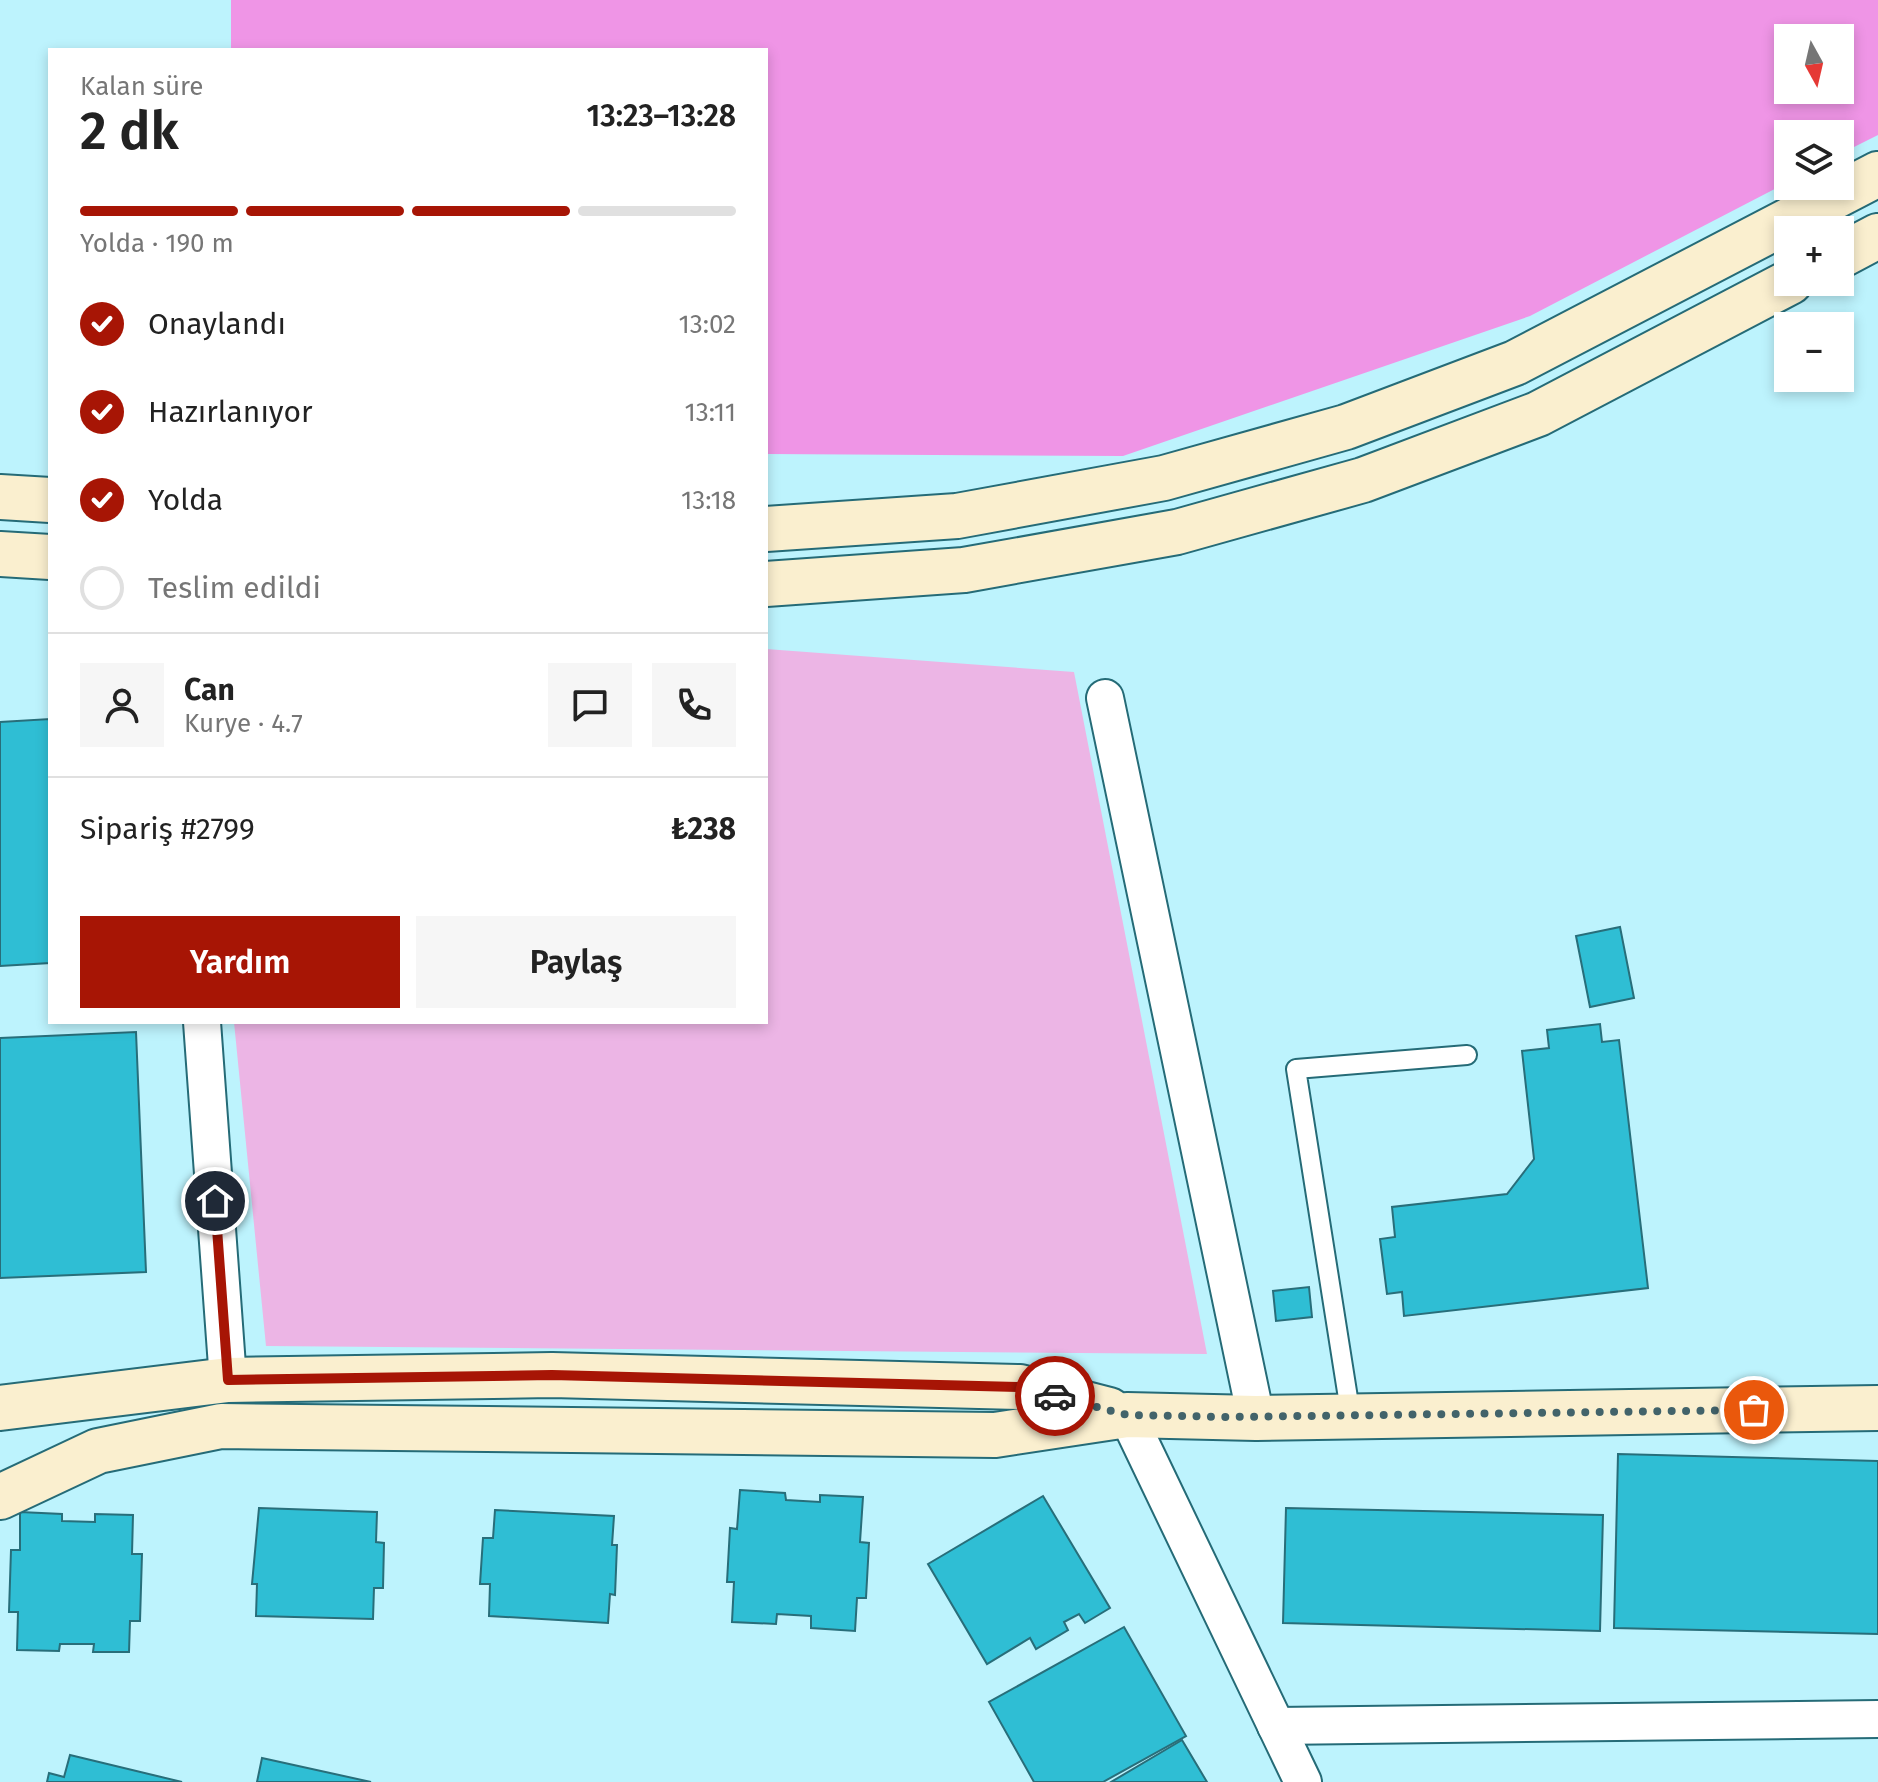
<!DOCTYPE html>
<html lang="tr">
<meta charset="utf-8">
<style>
:root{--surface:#fff;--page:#f6f6f6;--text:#222;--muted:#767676;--line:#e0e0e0;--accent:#a71505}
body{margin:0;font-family:"Fira Sans",sans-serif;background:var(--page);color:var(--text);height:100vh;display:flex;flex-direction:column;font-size:30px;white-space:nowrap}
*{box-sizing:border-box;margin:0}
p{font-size:26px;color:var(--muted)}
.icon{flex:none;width:44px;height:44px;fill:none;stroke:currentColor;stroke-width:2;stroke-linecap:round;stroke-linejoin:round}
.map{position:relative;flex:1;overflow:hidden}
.drawer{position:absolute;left:48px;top:48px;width:720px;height:976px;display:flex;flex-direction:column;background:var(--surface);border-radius:0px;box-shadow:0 4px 12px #0003}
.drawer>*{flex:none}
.needle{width:52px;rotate:172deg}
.controls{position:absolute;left:1774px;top:24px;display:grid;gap:16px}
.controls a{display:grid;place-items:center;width:80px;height:80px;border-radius:0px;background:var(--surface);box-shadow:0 4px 12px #0003;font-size:40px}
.pin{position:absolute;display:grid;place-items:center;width:68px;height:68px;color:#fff;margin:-34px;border:4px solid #fff;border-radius:50%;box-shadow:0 2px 8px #0007}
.courier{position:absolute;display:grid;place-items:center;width:80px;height:80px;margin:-40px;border:6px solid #a71505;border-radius:50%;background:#fff;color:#222;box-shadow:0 2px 10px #0007}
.head em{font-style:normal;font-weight:600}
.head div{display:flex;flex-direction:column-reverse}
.head{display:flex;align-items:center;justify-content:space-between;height:136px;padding:0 32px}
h1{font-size:52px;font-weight:600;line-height:60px}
.bar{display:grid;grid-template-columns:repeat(4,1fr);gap:12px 8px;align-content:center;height:96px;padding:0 32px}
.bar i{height:10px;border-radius:6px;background:var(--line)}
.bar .current{background:var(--accent)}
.bar p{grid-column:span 4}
.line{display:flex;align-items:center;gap:20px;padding:0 32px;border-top:2px solid var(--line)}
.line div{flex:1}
.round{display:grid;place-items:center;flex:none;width:84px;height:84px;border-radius:0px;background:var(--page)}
ol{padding:0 32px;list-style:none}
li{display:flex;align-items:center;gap:24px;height:88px}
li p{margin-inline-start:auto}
li .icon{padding:8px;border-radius:50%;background:var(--accent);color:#fff;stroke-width:4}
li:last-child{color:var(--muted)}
li i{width:44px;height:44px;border:4px solid var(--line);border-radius:50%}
.primary-button{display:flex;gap:16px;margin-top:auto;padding:16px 32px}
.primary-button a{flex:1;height:92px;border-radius:0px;background:var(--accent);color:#fff;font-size:32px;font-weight:600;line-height:92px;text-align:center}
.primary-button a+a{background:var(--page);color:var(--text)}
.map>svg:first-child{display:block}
.green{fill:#ecb5e5}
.forest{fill:#ef95e6;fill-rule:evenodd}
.building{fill:#2fbed4;stroke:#286e7a;stroke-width:2}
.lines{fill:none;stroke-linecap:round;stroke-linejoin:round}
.lane-casing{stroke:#256b77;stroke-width:22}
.street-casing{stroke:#256b77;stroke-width:40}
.secondary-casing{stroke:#256b77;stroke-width:48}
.lane{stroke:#fff;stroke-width:18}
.street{stroke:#fff;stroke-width:36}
.secondary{stroke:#faefcf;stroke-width:44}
.done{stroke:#42636a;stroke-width:8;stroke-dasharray:0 14.4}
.route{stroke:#a71505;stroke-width:10}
</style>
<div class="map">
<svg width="1878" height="1782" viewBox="0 0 1878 1782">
<rect width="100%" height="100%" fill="#bdf3fd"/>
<path class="green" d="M 766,649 L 1074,672 L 1207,1354 L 266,1346 L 234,1022 L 766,1022 Z"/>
<path class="forest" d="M 231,0 L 1878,0 L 1878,135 L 1840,154 L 1840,134 L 1788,134 L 1788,182 L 1530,316 L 1123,456 L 766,454 L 766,50 L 231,50 ZM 1788,38 L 1840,38 L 1840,90 L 1788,90 Z"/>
<g class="building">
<path d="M 50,719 L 50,963 L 0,966 L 0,722 Z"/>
<path d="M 1620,927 L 1634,998 L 1590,1007 L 1576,936 Z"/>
<path d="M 1600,1024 L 1602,1042 L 1619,1040 L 1648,1288 L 1404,1316 L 1402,1292 L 1387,1294 L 1380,1239 L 1395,1237 L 1392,1207 L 1507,1194 L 1534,1159 L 1522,1051 L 1549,1048 L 1547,1030 Z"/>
<path d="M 136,1032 L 146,1272 L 0,1278 L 0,1038 Z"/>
<path d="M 1309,1287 L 1312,1317 L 1276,1321 L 1273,1291 Z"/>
<path d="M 1618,1454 L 1878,1461 L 1878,1634 L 1614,1628 Z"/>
<path d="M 740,1490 L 785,1493 L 786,1500 L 820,1502 L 820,1495 L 863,1497 L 860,1542 L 869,1543 L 866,1598 L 857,1598 L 855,1631 L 811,1628 L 811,1616 L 777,1614 L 776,1624 L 732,1622 L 734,1582 L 727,1582 L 730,1528 L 737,1529 Z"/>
<path d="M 1043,1496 L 1110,1608 L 1085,1623 L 1079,1614 L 1064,1622 L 1068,1630 L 1036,1649 L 1030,1638 L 987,1664 L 928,1564 Z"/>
<path d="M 259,1508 L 377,1512 L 376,1542 L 384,1543 L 383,1588 L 374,1588 L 373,1619 L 256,1616 L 257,1584 L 252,1584 Z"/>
<path d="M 1286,1508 L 1603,1515 L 1600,1631 L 1283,1623 Z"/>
<path d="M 495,1510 L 614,1516 L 612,1545 L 617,1545 L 615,1595 L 610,1594 L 608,1623 L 489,1616 L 490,1584 L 480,1584 L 483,1538 L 493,1538 Z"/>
<path d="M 20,1512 L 62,1514 L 62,1521 L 95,1522 L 95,1514 L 133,1515 L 132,1554 L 142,1554 L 140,1621 L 130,1621 L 129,1652 L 93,1652 L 94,1644 L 60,1644 L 59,1651 L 17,1650 L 18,1612 L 9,1612 L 11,1550 L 20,1550 Z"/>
<path d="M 1124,1627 L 1186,1736 L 1103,1782 L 1034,1782 L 989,1702 Z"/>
<path d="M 1182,1740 L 1207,1782 L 1111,1782 Z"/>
<path d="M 70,1755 L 182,1782 L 47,1782 L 49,1773 L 64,1777 Z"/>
<path d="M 262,1758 L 371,1782 L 257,1782 Z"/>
</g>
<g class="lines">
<g class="lane-casing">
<path id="lane" d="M 1351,1417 L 1296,1069 L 1467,1055"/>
</g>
<g class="street-casing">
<g id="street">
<path d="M 1105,698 L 1256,1418"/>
<path d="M 202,1022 L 228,1380"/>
<path d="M 1127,1415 L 1303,1782"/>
<path d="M 1276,1726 L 1878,1719"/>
</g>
</g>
<g class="secondary-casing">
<g id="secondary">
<path d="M 1840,256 L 1878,236"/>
<path d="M 0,497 L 50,500"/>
<path d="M 766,529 L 957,516 L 1164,478 L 1346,427 L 1515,363 L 1878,174"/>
<path d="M 0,554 L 50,557"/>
<path d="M 766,584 L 964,570 L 1177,532 L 1363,480 L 1538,414 L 1790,282"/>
<path d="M 0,1408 L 228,1380 L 552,1375 L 1020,1387 L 1109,1410"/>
<path d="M 0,1497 L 98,1451 L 221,1426 L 995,1435 L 1127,1415 L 1256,1418 L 1878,1408"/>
</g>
</g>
<use href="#lane" class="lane"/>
<use href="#street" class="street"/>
<use href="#secondary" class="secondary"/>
</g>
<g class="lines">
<path class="done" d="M 1055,1396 L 1127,1415 L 1230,1417 L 1754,1410"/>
<path class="route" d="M 215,1201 L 228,1380 L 552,1375 L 1020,1387 L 1055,1396"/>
</g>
</svg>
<div class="controls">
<a><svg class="needle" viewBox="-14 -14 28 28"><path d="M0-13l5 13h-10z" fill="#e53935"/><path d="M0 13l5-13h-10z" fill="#767676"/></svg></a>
<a><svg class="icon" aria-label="layers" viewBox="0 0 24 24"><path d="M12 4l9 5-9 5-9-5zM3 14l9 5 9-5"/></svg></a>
<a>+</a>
<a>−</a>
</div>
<div class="pin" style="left:1754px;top:1410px;background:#ea580c"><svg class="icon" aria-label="bag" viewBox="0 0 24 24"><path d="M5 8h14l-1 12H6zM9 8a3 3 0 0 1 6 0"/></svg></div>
<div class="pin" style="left:215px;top:1201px;background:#1f2937"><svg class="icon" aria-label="home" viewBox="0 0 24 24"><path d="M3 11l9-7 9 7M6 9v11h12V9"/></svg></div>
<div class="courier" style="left:1055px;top:1396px"><svg class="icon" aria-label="car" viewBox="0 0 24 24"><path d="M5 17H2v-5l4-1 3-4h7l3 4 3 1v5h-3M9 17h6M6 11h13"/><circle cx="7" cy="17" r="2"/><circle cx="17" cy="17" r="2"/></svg></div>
<section class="drawer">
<div class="head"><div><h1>2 dk</h1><p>Kalan süre</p></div><em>13:23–13:28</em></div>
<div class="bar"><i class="current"></i><i class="current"></i><i class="current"></i><i></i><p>Yolda · 190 m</p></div>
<ol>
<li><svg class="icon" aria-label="check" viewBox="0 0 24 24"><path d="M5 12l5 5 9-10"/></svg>Onaylandı<p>13:02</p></li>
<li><svg class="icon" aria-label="check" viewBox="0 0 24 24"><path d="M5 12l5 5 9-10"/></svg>Hazırlanıyor<p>13:11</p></li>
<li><svg class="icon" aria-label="check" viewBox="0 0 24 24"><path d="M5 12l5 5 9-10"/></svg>Yolda<p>13:18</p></li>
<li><i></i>Teslim edildi</li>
</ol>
<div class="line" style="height:144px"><a class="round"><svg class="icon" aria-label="person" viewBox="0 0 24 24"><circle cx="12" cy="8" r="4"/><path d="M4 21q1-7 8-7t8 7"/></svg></a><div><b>Can</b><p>Kurye · 4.7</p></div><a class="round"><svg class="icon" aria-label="chat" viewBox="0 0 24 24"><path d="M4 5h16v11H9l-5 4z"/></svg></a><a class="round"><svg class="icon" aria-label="phone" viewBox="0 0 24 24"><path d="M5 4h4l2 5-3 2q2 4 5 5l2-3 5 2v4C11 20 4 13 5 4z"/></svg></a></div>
<div class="line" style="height:104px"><div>Sipariş #2799</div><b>₺238</b></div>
<div class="primary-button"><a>Yardım</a><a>Paylaş</a></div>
</section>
</div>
